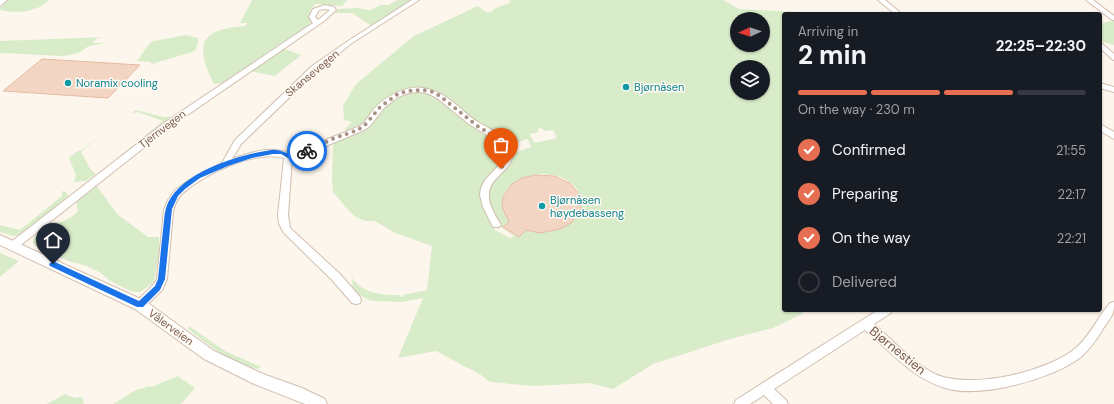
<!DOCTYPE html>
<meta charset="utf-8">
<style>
:root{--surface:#171b24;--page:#242831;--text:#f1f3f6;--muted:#9ea1a6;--line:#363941;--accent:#e76f51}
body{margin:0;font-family:"DM Sans",sans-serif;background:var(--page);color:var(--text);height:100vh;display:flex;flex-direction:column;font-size:15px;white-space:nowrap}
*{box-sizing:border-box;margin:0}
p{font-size:13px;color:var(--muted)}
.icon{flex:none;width:22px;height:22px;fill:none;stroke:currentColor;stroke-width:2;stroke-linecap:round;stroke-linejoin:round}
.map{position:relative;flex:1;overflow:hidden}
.side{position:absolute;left:782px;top:12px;width:320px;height:300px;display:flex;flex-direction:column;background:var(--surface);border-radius:4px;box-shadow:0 1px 3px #0004}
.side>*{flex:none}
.needle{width:26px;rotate:266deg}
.controls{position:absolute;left:730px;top:12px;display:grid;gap:8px}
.controls a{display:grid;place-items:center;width:40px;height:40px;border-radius:50%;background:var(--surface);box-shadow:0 1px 3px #0004;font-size:20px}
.pin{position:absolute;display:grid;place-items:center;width:34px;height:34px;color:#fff;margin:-41px -17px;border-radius:50% 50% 50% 0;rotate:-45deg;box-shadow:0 0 4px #0007}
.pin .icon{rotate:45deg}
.courier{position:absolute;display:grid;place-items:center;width:40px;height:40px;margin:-20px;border:3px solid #1a73e8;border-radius:50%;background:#fff;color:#222;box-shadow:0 1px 5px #0007}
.head em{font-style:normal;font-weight:700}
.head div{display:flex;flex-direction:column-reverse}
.head{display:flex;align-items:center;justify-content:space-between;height:68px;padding:0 16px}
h1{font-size:26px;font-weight:700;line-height:30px}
.bar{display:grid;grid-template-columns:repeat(4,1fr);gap:6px 4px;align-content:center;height:48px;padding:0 16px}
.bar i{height:5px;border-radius:3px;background:var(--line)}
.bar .selected{background:var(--accent)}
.bar p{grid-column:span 4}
ol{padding:0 16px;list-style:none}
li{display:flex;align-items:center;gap:12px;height:44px}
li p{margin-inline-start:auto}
li .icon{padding:4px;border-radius:50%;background:var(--accent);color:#fff;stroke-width:4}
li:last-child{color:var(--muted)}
li i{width:22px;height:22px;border:2px solid var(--line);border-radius:50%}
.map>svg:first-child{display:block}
.green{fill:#d8ecc9;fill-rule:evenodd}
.building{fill:#f3d5c3;stroke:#e6bba3}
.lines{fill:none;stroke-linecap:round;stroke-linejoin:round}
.minor-casing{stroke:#d1beb0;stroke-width:2}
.tertiary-casing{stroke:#d1beb0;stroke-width:2}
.minor{fill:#fff;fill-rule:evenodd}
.tertiary{fill:#fff;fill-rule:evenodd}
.route{fill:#1a73e8}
.done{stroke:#a89285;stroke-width:4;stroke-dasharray:0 7.2}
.culture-dot{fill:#0f9aa8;stroke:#fffaf3;stroke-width:1.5}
.labels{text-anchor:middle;stroke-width:3;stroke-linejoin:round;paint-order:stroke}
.street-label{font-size:11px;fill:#7a5c4d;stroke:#fffaf3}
.culture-label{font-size:11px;fill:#0d838f;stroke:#fffaf3;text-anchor:start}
.near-street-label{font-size:13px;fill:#7a5c4d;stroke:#fffaf3}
</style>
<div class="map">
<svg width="1114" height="404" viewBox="0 0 1114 404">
<rect width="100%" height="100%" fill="#fdf6ec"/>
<g class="green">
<path d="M 8,0 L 49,0 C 38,12 16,14 1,10 L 0,8 Z"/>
<path d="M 252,0 L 347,0 L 342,6 L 315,4 L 310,11 L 311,23 L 309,25 L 223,83 L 214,84 C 193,42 202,29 246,26 L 247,23 L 240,23 Z"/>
<path d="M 398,0 L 414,0 L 397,10 L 373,27 L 352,13 L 335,13 L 338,9 L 358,8 L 370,10 L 381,5 L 388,5 Z"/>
<path d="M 507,0 L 723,0 L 739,9 L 818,13 L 819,14 L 784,14 L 784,310 L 803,310 L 802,314 L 773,328 L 730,339 L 653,364 L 613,389 L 589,383 L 534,386 L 490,382 L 481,375 L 436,351 L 398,358 L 423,298 L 401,302 L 373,301 L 367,299 L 353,291 L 352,278 C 363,293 380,295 398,295 L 402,297 L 403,295 L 427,290 L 432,246 L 395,233 L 375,221 L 365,221 L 356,217 L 349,211 L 333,192 L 332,181 L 333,140 C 345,136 360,133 369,124 C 376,117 379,108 387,103 C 426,76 444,102 474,125 C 483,133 496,138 504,146 C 514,168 481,174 481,196 L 495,230 L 510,238 L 515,236 C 510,233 503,229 499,225 C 492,216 485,196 487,185 C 495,175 509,168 511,154 L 531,147 L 528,139 L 509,145 C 501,135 487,130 477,122 C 448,102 430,73 391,97 C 373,107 369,126 347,133 L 345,129 L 352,122 L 344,120 L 343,106 L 356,84 L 414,36 L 478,6 L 486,12 L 491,12 C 497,5 506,6 512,1 ZM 737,19 L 763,19 L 763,45 L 737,45 ZM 737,67 L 763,67 L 763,93 L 737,93 ZM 542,128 L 544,131 L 553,130 L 557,138 L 534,143 L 530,134 L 539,132 L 538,129 ZM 541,174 C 605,176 586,244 526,230 L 519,237 L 503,227 L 510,221 C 488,195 517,177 541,174 Z"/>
<path d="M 1114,20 L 1114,45 L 1103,42 L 1100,39 L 1100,24 Z"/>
<path d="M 186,35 L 198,38 L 198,42 L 195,51 L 152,64 L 150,62 L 137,61 L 150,43 L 154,41 Z"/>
<path d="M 107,37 L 97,38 L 93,43 L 103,43 L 102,44 L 89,46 L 78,53 L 64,56 L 0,53 L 0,41 Z"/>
<path d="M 282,48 L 301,55 L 275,76 L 250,71 Z"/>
<path d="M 135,110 L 164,117 L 172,117 L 120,156 L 163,121 L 138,112 L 132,113 Z"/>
<path d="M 102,134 L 81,152 L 91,170 L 96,174 L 86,181 L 74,182 L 76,175 L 69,158 L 78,151 L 82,150 Z"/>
<path d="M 96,185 L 117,214 L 148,237 L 159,237 L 159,256 L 154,282 L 140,292 L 133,292 L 110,281 L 101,273 L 87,266 L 68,261 L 35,246 L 33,242 L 34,237 C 41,236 44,231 50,227 C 59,221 70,221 78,211 L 76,200 Z"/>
<path d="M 62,191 L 66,192 L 68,196 L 22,234 L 14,236 L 0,232 L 0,225 L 20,230 L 62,196 Z"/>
<path d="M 0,253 L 19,261 L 0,277 Z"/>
<path d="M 189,326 L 225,351 L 261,367 L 258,369 C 232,364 209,345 188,329 Z"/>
<path d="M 178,376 L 195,388 L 181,404 L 113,404 L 136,390 L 150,386 L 151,387 Z"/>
<path d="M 65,394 L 75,398 L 82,397 L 84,404 L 47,404 Z"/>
</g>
<g class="building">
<path d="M 42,59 L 140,65 L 108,98 L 3,91 Z"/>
<path d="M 535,175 L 554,176 L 570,183 L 580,195 L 581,210 L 571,223 L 560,229 L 540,233 L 526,230 L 519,237 L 503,227 L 509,222 L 502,207 L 503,197 L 512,184 L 522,178 Z"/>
</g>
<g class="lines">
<g class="minor-casing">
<g id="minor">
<path d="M 0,0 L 7,0 L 0,6 Z"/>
<path d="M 412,0 L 419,0 L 352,43 L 318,70 L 241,144 L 232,159 C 246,154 261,149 276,150 C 285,151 288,154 298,151 L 360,126 C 368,120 372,109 380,103 C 407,83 427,82 454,103 C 462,109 469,117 478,122 C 488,129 510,136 512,150 C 516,170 489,176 489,194 C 488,205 496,216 501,225 L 499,227 L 493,227 L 483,207 L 480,195 L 481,188 L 485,180 L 499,165 L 504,156 L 503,147 L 495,140 L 469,124 L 437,98 L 427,93 L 419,92 L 409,93 L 398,97 L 384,108 L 369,127 L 362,131 L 309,153 L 292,158 L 288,215 L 290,228 L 340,274 L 360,297 L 361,300 L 360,303 L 356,304 L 352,303 L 332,280 L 284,233 L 279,224 L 278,215 L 284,158 C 255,150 203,174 182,194 C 176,200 174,206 173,213 L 167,279 L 162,290 L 144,308 L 140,309 L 136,308 L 135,305 L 136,302 L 154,284 L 157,279 L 164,210 L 168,200 L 175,190 L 188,181 L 222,163 L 235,140 L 312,66 L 348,41 Z"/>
<path d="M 878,0 L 885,0 L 902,14 L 895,14 Z"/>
<path d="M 1086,0 L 1093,0 L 1114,16 L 1114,20 L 1111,19 Z"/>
<path d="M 325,5 L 334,7 L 336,10 L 324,21 L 170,127 L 17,248 L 11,248 L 9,245 L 11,242 L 164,123 L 313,23 L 309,17 L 313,9 ZM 325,9 L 330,10 L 318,20 L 315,17 L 319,10 Z"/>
<path d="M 1100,42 L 1114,54 L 1114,60 L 1112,59 L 1100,48 Z"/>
<path d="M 1100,83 L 1114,87 L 1114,92 L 1100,88 Z"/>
<path d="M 1100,124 L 1114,132 L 1114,139 L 1100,131 Z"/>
<path d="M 1114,302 C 1114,317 1111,316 1103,329 C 1097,339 1090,349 1081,357 C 1053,379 980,399 945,388 C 912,378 891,352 865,330 L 774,389 L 786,400 L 788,404 L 773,404 L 764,395 L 750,404 L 734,404 L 736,400 L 878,310 L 892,310 L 891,313 L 874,324 C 894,341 911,362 935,374 C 970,390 1049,372 1077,347 C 1089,336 1096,321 1106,308 L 1110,303 Z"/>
</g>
</g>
<g class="tertiary-casing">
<path id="tertiary" d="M 0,235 L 145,301 L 214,351 L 263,374 L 302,388 L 325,399 L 327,404 L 305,404 L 254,384 L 204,359 L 135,309 L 0,245 Z"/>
</g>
<use href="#minor" class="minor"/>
<use href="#tertiary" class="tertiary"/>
</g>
<path class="route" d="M 307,149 L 310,151 L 309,153 L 288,158 L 281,154 L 273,154 L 252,158 L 228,166 L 200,178 L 185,189 L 178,196 L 172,209 L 165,279 L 160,290 L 143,307 L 137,307 L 50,266 L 49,264 L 53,261 L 55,262 L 139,301 L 155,286 L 158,279 C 160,262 161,246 163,230 C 164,223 164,215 166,208 C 177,173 238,155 271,150 C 280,149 283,153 289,153 C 294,154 302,150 307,149 Z"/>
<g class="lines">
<path class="done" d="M 307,151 L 332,139 L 358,130 L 367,123 L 380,107 L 398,94 L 408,91 L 423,90 L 433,92 L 440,96 L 476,125 L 505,143 L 508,149 L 508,156 L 501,169"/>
</g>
<g class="culture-dot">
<circle cx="68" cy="83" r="4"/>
<circle cx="626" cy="87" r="4"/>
<circle cx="542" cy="206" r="4"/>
</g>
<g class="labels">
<g class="street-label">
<text transform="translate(312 73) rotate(-40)" y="4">Skansevegen</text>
<text transform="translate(162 129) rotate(-37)" y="4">Tjernvegen</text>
<text transform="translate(171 327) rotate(36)" y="4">Vålerveien</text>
</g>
<g class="culture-label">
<text x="76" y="87">Noramix cooling</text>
<text x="634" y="91">Bjørnåsen</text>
<text x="550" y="204">Bjørnåsen<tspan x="550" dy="13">høydebasseng</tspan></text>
</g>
<g class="near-street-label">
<text transform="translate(898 350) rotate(39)" y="5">Bjørnestien</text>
</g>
</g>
</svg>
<div class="controls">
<a><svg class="needle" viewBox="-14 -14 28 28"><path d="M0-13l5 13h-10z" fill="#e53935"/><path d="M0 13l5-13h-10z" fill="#9ea1a6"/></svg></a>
<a><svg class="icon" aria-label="layers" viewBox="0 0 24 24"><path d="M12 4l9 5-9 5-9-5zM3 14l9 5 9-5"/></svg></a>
</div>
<div class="pin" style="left:501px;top:169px;background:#ea580c"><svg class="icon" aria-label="bag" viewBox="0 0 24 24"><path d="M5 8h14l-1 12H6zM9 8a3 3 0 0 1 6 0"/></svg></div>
<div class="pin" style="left:53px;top:264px;background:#1f2937"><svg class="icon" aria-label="home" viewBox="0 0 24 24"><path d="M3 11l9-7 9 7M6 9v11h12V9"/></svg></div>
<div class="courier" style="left:307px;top:151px"><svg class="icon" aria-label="bike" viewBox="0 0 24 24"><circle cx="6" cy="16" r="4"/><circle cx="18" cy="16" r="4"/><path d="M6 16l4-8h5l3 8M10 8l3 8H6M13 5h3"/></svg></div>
<section class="side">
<div class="head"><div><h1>2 min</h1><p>Arriving in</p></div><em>22:25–22:30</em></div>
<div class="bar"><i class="selected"></i><i class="selected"></i><i class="selected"></i><i></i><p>On the way · 230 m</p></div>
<ol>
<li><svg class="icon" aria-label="check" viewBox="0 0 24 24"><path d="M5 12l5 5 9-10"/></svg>Confirmed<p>21:55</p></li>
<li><svg class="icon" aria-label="check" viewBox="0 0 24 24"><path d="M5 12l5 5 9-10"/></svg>Preparing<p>22:17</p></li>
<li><svg class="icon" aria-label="check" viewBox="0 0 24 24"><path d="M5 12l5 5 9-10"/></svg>On the way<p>22:21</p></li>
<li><i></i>Delivered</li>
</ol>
</section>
</div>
